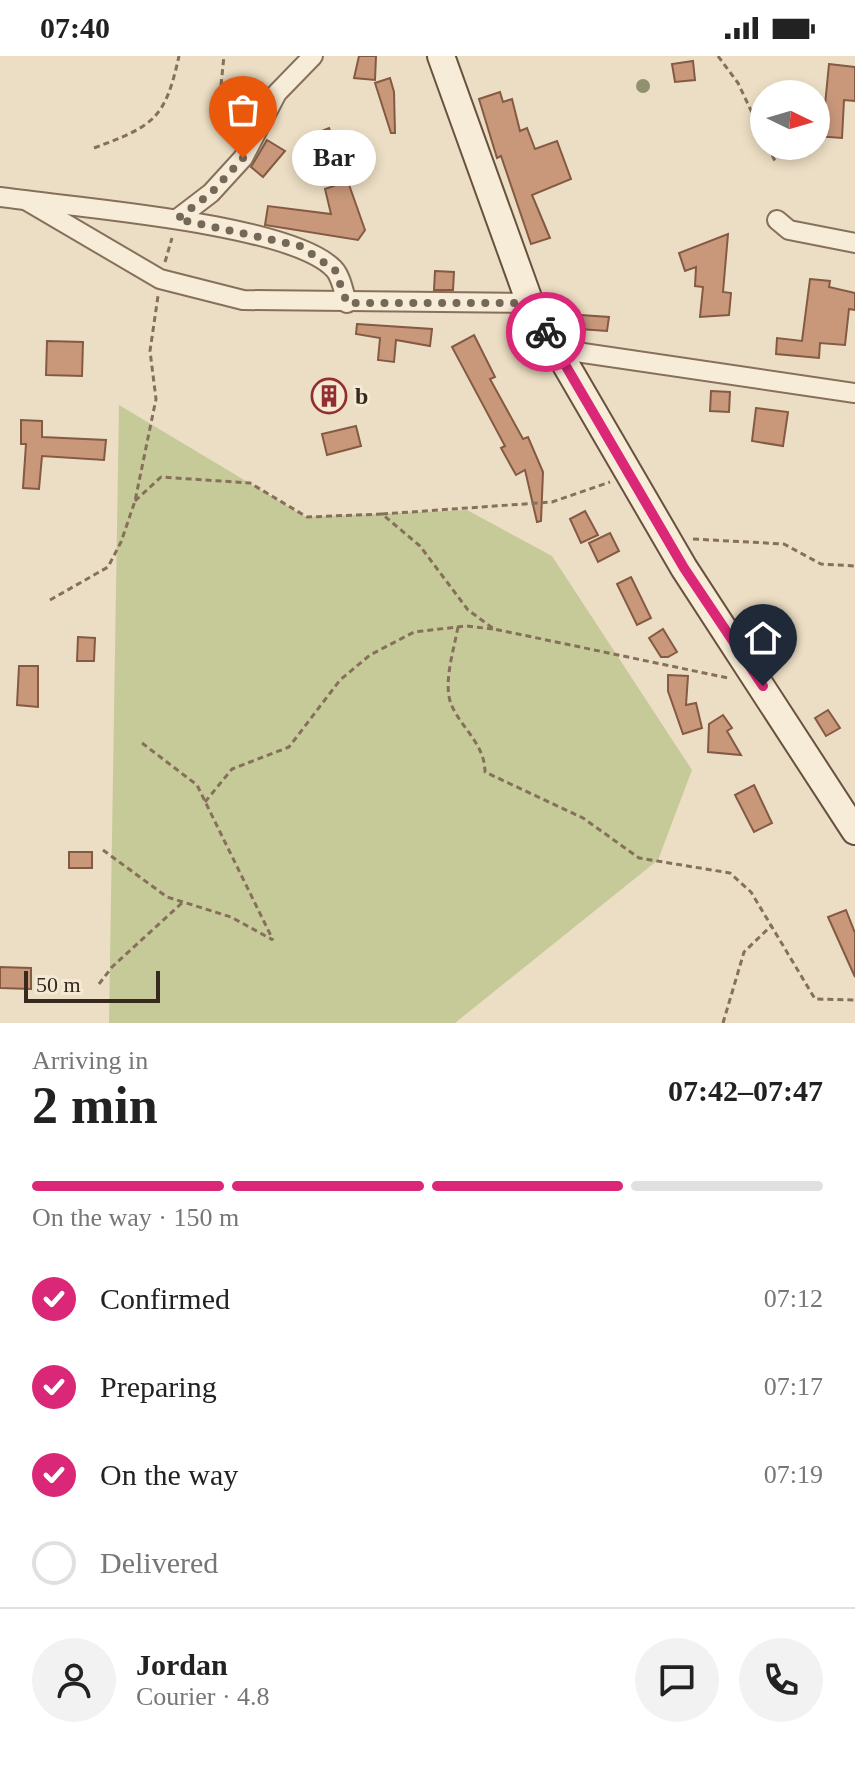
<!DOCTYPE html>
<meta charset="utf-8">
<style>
:root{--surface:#fff;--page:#f2f2f2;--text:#222;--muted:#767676;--line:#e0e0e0;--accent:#db2777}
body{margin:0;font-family:Georgia,serif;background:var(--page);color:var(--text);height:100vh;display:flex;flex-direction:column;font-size:30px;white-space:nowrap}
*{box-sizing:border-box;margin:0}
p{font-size:26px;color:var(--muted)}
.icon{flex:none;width:44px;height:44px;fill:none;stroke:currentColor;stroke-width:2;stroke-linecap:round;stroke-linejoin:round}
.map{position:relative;height:967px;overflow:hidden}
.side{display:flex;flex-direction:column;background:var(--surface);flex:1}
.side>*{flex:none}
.needle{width:52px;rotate:95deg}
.fabs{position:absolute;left:750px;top:24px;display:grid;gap:16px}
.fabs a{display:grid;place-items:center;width:80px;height:80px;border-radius:50%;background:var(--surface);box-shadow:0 4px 12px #0003;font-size:40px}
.scale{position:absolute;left:24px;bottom:20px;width:136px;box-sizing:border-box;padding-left:8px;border:4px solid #36291e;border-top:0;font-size:22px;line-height:28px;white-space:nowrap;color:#36291e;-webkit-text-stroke:6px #f4e9d3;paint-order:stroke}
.pin{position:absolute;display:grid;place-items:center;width:68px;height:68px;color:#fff;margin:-82px -34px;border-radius:50% 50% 50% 0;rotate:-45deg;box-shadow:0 0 8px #0007}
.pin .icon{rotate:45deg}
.courier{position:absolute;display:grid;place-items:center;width:80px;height:80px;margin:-40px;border:6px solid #db2777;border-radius:50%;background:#fff;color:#222;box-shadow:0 2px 10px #0007}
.bubble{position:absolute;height:56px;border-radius:28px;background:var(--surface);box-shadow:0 4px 12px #0003;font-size:26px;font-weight:600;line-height:56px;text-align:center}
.head em{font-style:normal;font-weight:600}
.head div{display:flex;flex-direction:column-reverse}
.head{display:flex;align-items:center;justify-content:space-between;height:136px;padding:0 32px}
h1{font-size:52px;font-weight:600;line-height:60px}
.bar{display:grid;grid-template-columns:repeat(4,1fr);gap:12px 8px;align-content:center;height:96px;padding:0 32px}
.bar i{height:10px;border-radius:6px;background:var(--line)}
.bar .active{background:var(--accent)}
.bar p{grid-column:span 4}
.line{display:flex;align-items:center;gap:20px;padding:0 32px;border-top:2px solid var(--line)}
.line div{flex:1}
.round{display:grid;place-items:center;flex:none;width:84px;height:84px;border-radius:42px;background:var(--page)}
ol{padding:0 32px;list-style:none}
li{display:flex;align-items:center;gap:24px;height:88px}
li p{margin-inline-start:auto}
li .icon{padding:8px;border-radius:50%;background:var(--accent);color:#fff;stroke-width:4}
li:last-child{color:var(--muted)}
li i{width:44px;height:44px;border:4px solid var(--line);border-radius:50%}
.status{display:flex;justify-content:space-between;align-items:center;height:56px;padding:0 40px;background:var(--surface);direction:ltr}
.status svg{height:22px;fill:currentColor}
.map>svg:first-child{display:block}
.green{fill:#c6ca98}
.building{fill:#c9987b;stroke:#845a42;stroke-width:2}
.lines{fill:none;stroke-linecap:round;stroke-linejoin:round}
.street-casing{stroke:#86705b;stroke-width:22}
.secondary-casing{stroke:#68513e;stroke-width:30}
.path{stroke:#86705b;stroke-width:3;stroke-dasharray:6 4;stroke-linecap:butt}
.street{stroke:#f7ecd7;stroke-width:18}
.secondary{stroke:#f7ecd7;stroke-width:26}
.tree{fill:#92916d}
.done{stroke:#766858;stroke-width:8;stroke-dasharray:0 14.4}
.route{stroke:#db2777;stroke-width:10}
.labels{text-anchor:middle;stroke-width:6;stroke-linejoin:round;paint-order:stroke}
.poi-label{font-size:24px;font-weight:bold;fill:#36291e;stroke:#f4e9d3;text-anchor:start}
</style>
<div class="status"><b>07:40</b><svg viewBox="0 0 49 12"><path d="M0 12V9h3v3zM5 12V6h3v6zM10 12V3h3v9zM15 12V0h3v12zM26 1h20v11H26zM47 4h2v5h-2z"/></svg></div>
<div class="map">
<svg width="855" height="967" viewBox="0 0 855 967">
<rect width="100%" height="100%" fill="#ecdec4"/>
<path class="green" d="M 119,349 L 306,461 L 467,454 L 552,500 L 692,714 L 658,804 L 455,967 L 109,967 Z"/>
<g class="building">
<path d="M 359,0 L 376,0 L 375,24 L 354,22 Z"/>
<path d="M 693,5 L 695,24 L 675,26 L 672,8 Z"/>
<path d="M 829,8 L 855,11 L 855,45 L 844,44 L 842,82 L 816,80 L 816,49 L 825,49 Z"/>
<path d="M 390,22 L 394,36 L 395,77 L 391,77 L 375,27 Z"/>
<path d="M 500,36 L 503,46 L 512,43 L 520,75 L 527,72 L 535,93 L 557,85 L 571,123 L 532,139 L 550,182 L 531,188 L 501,100 L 497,102 L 479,43 Z"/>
<path d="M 329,72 L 365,174 L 358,184 L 265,169 L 268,150 L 331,158 L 325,133 L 334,130 L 320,92 L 315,94 L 312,85 L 312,79 Z"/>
<path d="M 267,84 L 285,95 L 263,121 L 251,111 Z"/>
<path d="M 728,178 L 723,236 L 731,237 L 729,259 L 700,261 L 703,231 L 695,230 L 696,211 L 685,215 L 679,197 Z"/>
<path d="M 435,215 L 454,216 L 453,234 L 434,234 Z"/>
<path d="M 810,223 L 830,225 L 829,231 L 855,237 L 855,254 L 849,253 L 845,289 L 820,287 L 819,302 L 776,298 L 777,282 L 802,285 Z"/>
<path d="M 566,258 L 609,261 L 607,275 L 565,272 Z"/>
<path d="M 357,268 L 432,273 L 430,290 L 396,284 L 394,306 L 378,304 L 380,282 L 356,278 Z"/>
<path d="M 474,279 L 495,321 L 490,323 L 523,383 L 528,381 L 543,416 L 541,465 L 537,466 L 525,414 L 516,419 L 501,392 L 505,390 L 452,291 Z"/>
<path d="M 47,285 L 83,286 L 82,320 L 46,319 Z"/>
<path d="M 711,335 L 730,336 L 729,356 L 710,355 Z"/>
<path d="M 756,352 L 788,356 L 783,390 L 752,385 Z"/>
<path d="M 21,364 L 42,365 L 42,381 L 106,384 L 104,404 L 42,400 L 39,433 L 23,432 L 26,388 L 21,388 Z"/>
<path d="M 356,370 L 361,390 L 327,399 L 322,378 Z"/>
<path d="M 585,455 L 598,479 L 581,487 L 570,463 Z"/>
<path d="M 610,477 L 619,495 L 598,506 L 589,487 Z"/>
<path d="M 631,521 L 651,562 L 637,569 L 617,528 Z"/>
<path d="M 663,573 L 677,596 L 668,601 L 661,601 L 649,582 Z"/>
<path d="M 78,581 L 95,582 L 94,605 L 77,605 Z"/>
<path d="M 19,610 L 38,610 L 38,651 L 17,649 Z"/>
<path d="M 668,619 L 688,620 L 686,649 L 696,647 L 702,672 L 683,678 L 668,635 Z"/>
<path d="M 828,654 L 840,672 L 826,680 L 815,662 Z"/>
<path d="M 723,659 L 732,672 L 727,675 L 741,699 L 708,696 L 709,668 Z"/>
<path d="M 754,729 L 772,767 L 754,776 L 735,739 Z"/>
<rect x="69" y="796" width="23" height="16"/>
<path d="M 846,854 L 855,877 L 855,921 L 828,861 Z"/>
<path d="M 0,911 L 31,912 L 31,933 L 0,932 Z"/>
</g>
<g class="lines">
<g class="street-casing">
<g id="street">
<path d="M 0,141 C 69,151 291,167 334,213 C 341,220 344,237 347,247"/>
<path d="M 27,145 L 160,223 L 243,244 L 530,247"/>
<path d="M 177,163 L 211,137 L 243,102 L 277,37 L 313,0"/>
<path d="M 777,164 L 789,174 L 855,187"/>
<path d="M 556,293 L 855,337"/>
</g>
</g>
<g class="secondary-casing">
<path id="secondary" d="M 441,0 L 530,247 L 684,512 L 855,775"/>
</g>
<g class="path">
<path d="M 718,0 L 738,27 L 764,82"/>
<path d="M 220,39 L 224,0"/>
<path d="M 768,90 L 775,105"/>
<path d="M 94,92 C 153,70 165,64 179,0"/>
<path d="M 165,206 L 172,182"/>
<path d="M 135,445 L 161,421 L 250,427 L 307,461 L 382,458 L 420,490 L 468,554 L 494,573 L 728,622"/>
<path d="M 382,458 L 552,446 L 610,426"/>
<path d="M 693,483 L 784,488 L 821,508 L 855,510"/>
<path d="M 50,544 L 108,511 L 121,486 L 135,445 L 156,343 L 150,295 L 158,240"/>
<path d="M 458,571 C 454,593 443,627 451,648 C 461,672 485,688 485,716 L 583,762 L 639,802 L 730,817 L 751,836 L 815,943 L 855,944"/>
<path d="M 142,687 L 197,729 L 273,884"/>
<path d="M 205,746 L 232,713 L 289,691 L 340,624 L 370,599 L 414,576 L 466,570 L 493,573"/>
<path d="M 103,794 L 167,841 L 231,861 L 273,884"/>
<path d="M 99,928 L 112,911 L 182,847"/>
<path d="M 723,967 L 744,896 L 772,869"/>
</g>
<use href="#street" class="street"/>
<use href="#secondary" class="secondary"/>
</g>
<circle class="tree" cx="643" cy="30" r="7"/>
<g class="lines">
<path class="done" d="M 243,102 L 211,137 L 177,163 L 300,190 L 335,214 L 347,247 L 530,247 L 546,276"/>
<path class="route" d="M 546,276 L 684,512 L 763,630"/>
</g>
<defs>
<g id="building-ring" transform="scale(1.8)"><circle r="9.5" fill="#f4e9d3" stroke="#922e32" stroke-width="1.5"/><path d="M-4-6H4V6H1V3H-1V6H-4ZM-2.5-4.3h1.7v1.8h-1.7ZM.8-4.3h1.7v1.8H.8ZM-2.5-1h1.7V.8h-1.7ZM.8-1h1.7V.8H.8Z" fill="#922e32"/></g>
</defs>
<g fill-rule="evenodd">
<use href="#building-ring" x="329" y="340"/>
</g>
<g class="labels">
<g class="poi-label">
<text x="355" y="348">b</text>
</g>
</g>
</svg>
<div class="fabs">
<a><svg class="needle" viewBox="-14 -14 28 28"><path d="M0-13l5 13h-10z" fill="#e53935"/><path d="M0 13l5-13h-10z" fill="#767676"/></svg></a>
</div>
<div class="scale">50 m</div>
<div class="pin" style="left:243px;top:102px;background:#ea580c"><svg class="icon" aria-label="bag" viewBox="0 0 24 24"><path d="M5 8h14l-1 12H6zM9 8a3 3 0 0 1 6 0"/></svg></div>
<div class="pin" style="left:763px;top:630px;background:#1f2937"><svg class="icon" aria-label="home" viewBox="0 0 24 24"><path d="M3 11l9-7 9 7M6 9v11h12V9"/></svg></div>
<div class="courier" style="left:546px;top:276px"><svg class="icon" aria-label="bike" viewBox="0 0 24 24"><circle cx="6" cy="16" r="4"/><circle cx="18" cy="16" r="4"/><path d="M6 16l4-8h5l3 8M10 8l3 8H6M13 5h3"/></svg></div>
<div class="bubble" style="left:292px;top:74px;width:84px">Bar</div>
</div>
<section class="side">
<div class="head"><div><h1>2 min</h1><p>Arriving in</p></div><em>07:42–07:47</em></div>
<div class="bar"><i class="active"></i><i class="active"></i><i class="active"></i><i></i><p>On the way · 150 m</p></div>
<ol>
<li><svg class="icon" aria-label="check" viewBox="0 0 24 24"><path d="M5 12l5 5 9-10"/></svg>Confirmed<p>07:12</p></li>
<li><svg class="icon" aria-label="check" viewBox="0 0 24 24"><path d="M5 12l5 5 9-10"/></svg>Preparing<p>07:17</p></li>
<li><svg class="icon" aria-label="check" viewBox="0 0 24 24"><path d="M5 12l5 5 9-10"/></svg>On the way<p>07:19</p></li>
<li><i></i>Delivered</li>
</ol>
<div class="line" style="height:144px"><a class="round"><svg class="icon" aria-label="person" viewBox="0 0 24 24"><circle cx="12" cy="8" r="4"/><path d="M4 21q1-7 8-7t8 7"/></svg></a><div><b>Jordan</b><p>Courier · 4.8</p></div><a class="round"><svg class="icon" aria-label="chat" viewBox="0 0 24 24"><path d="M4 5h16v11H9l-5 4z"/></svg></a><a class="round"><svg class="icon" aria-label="phone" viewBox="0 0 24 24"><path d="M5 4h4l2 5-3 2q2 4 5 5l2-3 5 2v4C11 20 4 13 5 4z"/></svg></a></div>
</section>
